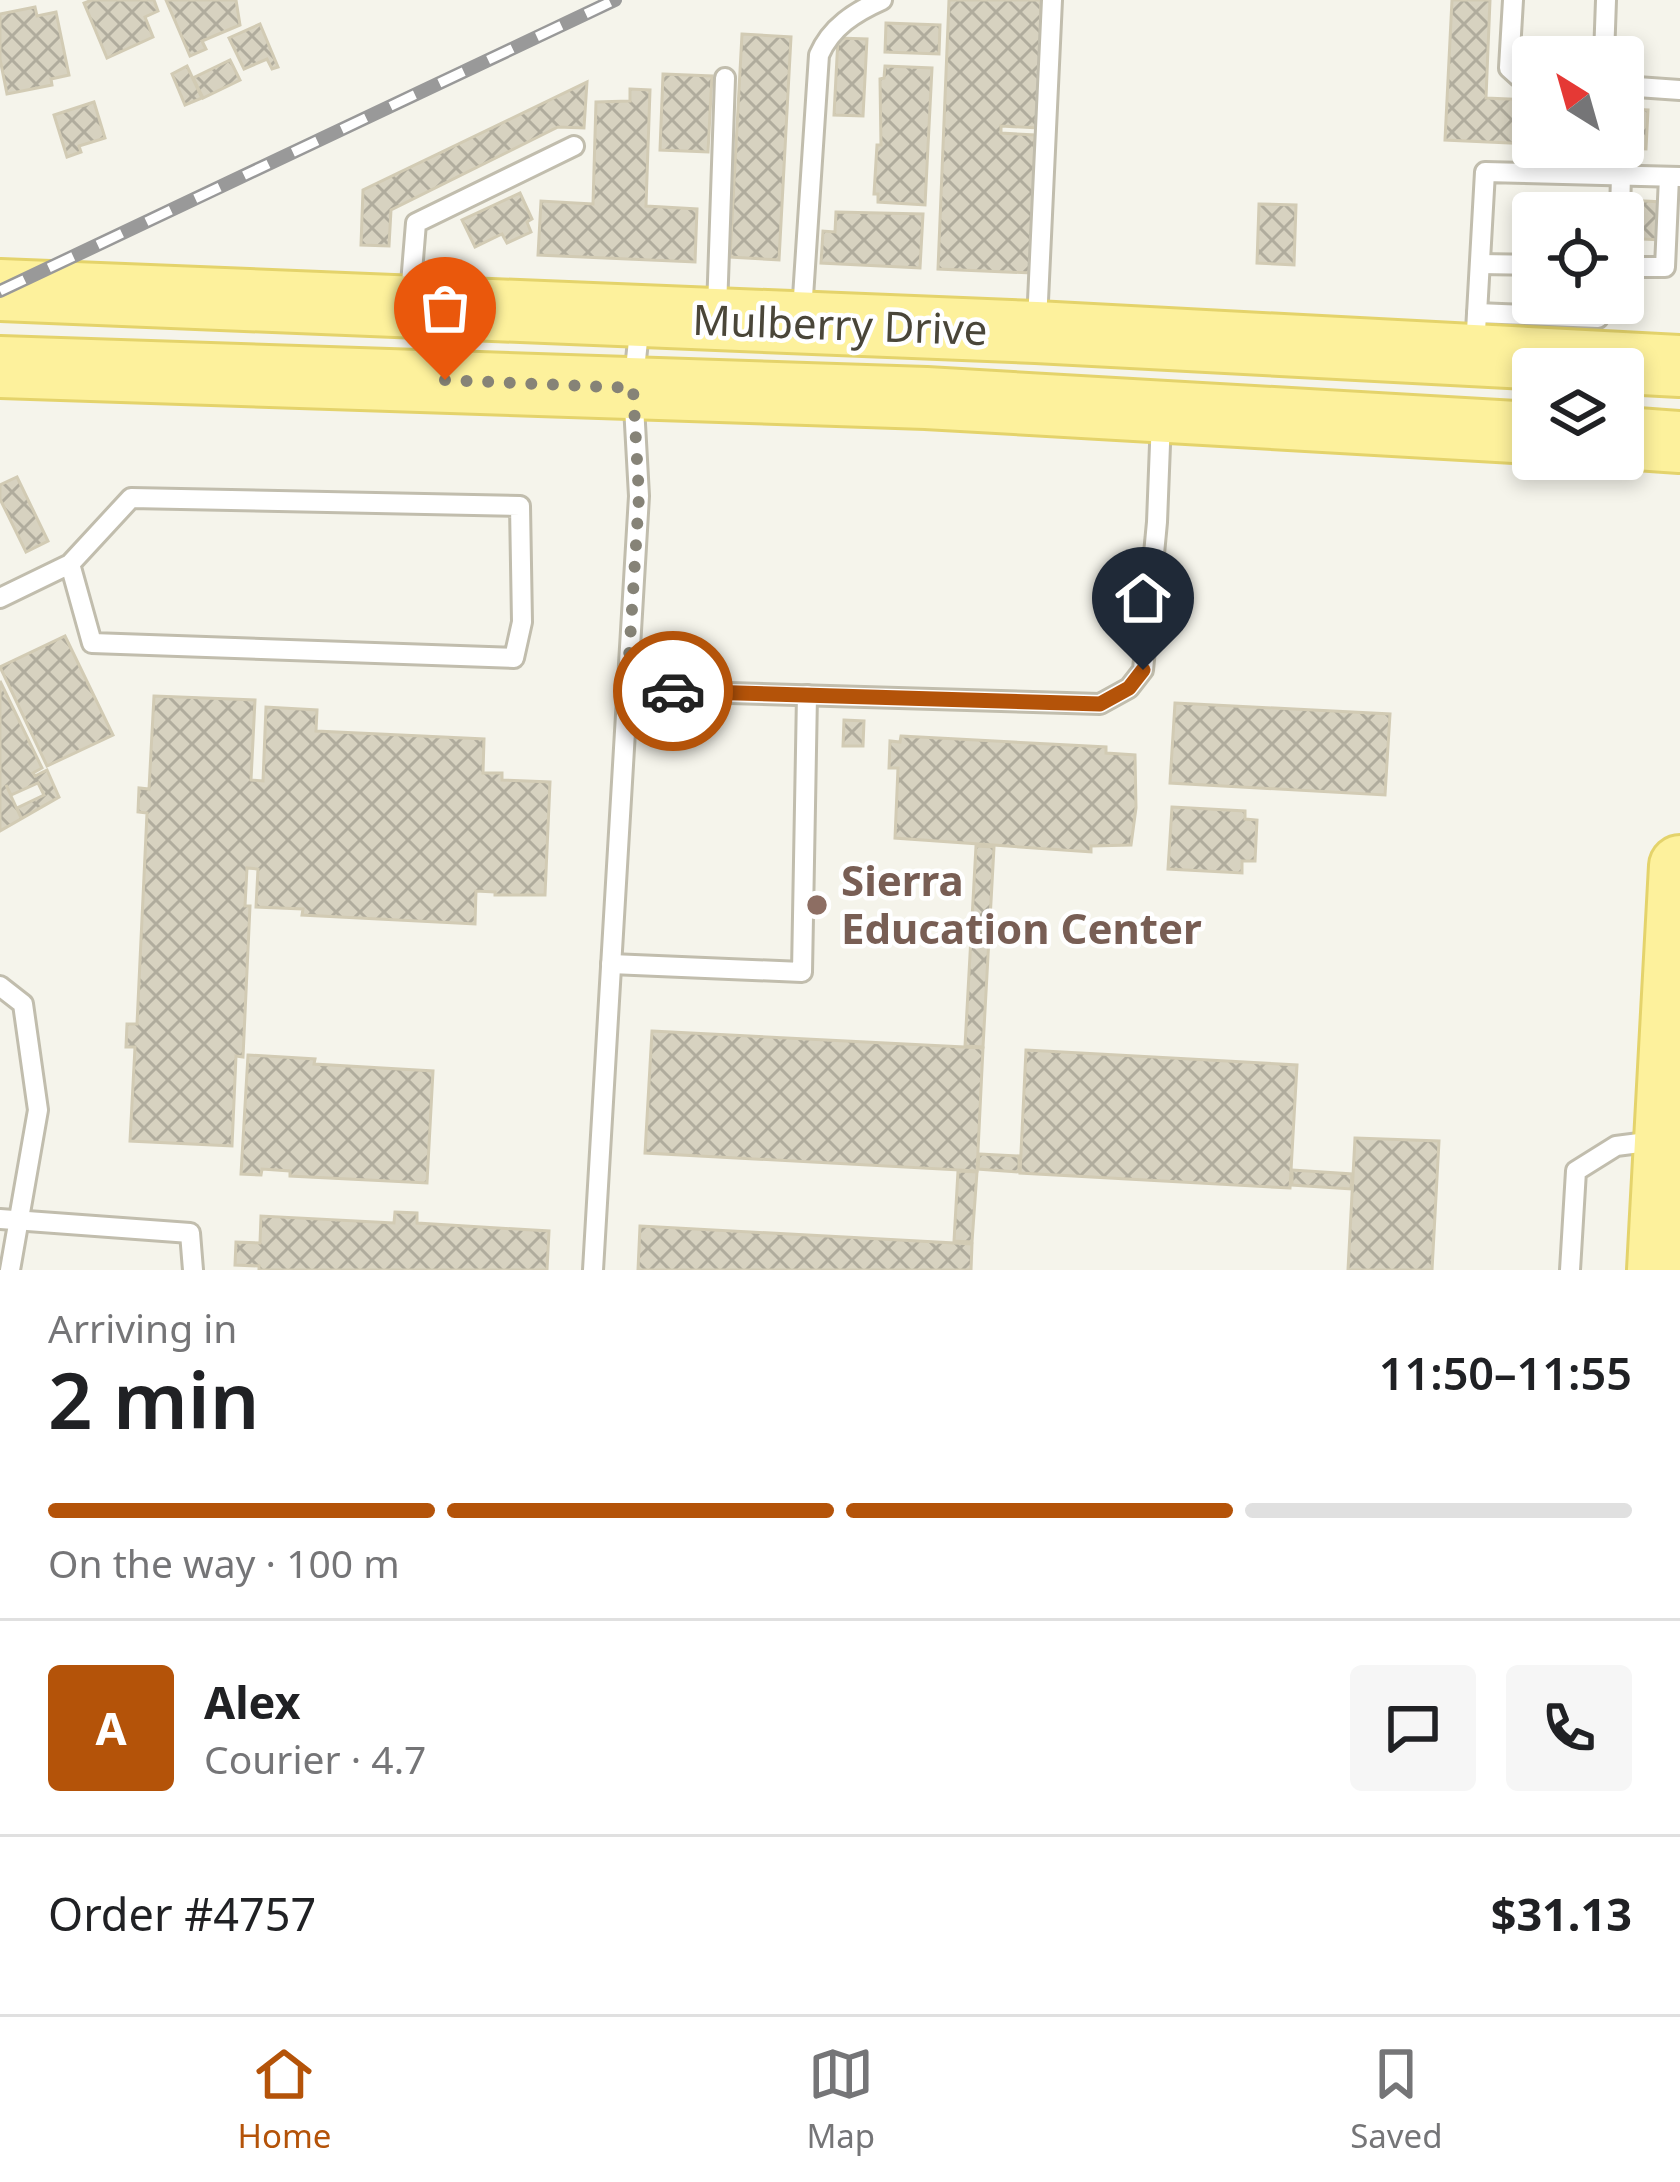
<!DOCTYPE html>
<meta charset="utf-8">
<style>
:root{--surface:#fff;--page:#f6f6f6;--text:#202124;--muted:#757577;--line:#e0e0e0;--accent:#b45309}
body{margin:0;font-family:"Noto Sans",sans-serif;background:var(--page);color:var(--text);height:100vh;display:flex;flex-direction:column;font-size:45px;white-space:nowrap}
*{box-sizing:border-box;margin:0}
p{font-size:39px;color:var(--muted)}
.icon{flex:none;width:66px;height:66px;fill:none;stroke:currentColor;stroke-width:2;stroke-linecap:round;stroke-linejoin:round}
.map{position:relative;height:1270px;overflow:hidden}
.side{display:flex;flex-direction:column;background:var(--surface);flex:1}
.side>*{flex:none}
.needle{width:78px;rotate:323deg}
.controls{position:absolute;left:1512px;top:36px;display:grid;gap:24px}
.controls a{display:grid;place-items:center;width:132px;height:132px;border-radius:12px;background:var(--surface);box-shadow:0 6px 18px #0003;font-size:60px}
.pin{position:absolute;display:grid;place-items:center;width:102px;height:102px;color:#fff;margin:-123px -51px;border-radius:50% 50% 50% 0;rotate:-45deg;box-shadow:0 0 12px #0007}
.pin .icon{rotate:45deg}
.courier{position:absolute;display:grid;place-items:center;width:120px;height:120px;margin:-60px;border:9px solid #b45309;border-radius:50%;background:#fff;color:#222;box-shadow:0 3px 15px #0007}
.overview em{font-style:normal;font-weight:600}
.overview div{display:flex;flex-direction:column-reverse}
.overview{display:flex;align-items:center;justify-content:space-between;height:204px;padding:0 48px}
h1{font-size:78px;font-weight:600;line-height:90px}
.bar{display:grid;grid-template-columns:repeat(4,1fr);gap:18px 12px;align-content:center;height:144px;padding:0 48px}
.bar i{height:15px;border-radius:9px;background:var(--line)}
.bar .on{background:var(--accent)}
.bar p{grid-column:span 4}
.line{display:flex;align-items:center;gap:30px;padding:0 48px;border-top:3px solid var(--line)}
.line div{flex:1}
.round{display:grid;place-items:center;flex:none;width:126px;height:126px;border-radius:12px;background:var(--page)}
.dock{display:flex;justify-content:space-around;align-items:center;height:168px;border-top:3px solid var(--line);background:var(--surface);font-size:33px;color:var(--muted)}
.dock a{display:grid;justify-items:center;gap:6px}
.dock .on{color:var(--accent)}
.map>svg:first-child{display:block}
.building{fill:url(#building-cross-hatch);stroke:#d2cbb4;stroke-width:3;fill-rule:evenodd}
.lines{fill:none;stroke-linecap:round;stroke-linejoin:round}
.service-casing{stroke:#c1bdad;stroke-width:24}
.primary-casing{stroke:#e4d36b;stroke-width:66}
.service{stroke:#fff;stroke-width:18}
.primary{stroke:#fdf19c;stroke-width:60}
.rail-casing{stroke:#999;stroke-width:14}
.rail{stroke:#fff;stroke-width:9;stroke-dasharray:27;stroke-linecap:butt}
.done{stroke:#868377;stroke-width:12;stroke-dasharray:0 21.6}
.route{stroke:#b45309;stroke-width:15}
.education-dot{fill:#8d6e63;stroke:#fff;stroke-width:4.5}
.labels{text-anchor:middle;stroke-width:9;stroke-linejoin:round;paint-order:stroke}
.street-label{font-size:42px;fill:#4a4639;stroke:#fff}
.education-label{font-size:42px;font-weight:bold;fill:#785e54;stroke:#fff;text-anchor:start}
</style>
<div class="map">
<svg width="1680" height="1270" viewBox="0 0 1680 1270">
<defs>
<pattern id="building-cross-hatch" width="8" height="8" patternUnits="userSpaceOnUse" patternTransform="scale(3)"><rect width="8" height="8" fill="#d7d2c0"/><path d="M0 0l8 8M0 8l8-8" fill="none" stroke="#b0ac9d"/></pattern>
</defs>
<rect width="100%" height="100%" fill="#f5f4eb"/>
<g class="building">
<path d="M 92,0 L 154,0 L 158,11 L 145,17 L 153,37 L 107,58 L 84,3 Z"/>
<path d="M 166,0 L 236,0 L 240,25 L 202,41 L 206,49 L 190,56 Z"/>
<path d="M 949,0 L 1041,0 L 1038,128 L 1001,126 L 1001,133 L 1035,135 L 1031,273 L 938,269 Z"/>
<path d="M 1452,0 L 1490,0 L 1486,98 L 1533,100 L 1533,144 L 1445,140 Z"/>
<path d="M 35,7 L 37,16 L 56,12 L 69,75 L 51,79 L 52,85 L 7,94 L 0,59 L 0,14 Z"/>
<path d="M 886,23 L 940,25 L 939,54 L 885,52 Z"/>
<path d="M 260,24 L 278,67 L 272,69 L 267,59 L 244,69 L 229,38 Z"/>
<path d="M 742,34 L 791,37 L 779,260 L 730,257 Z"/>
<path d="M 838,38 L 867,39 L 863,116 L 834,115 Z"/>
<path d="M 230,60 L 240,80 L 203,98 L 193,78 Z"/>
<path d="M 187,66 L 202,98 L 185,105 L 172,74 Z"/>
<path d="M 885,66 L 932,68 L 925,205 L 878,202 L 878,194 L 874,194 L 877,145 L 881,145 L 880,79 L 884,78 Z"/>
<path d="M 663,74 L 712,76 L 708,152 L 660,150 Z"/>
<path d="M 587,82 L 584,128 L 558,127 L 391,210 L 389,246 L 361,245 L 363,190 Z"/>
<path d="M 630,89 L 650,90 L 646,206 L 697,209 L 695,262 L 538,255 L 541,201 L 593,204 L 596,102 L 630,101 Z"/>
<path d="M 94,102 L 105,138 L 79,146 L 81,152 L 67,157 L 54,115 Z"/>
<path d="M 1623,104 L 1627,105 L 1627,109 L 1648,110 L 1646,149 L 1597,147 L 1623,147 Z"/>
<path d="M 520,193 L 532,219 L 527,222 L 531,232 L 507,243 L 502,234 L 475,247 L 462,220 Z"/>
<path d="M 1522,200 L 1611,204 L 1611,213 L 1533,213 L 1533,246 L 1519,245 Z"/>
<path d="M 1625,200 L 1663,202 L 1661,240 L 1624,238 Z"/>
<path d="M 1259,204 L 1296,205 L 1294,265 L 1257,263 Z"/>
<path d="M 836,212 L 923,214 L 920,268 L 821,263 L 823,231 L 835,232 Z"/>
<path d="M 1519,269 L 1533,270 L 1533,303 L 1564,303 L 1563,311 L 1516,308 Z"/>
<path d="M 17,477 L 48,541 L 26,552 L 0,499 L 0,485 Z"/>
<path d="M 65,636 L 113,735 L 47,766 L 0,667 Z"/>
<path d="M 0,681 L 42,768 L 33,773 L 35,776 L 47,770 L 59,797 L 0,831 ZM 38,783 L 44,795 L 17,808 L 22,820 L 6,785 L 11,795 Z"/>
<path d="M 154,696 L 255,700 L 251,780 L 263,781 L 266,707 L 317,710 L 316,731 L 484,739 L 483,773 L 502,773 L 502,780 L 550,782 L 545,895 L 495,895 L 495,892 L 476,891 L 475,924 L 302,915 L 303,909 L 256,907 L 258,869 L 247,868 L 245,906 L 250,906 L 243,1057 L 236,1056 L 232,1146 L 130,1141 L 135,1047 L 126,1047 L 127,1024 L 137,1024 L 147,813 L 138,812 L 139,788 L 149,789 Z"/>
<path d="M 1175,703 L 1390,714 L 1385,795 L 1170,783 Z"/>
<path d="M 844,720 L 864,721 L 863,746 L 843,746 Z"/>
<path d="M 901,736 L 1106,747 L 1106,753 L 1135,755 L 1136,808 L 1131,845 L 1091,846 L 1091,852 L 895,838 L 898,768 L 889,768 L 890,741 L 900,742 Z"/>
<path d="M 1172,807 L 1245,811 L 1245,819 L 1257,820 L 1255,861 L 1242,861 L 1242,873 L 1168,869 Z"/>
<path d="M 976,846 L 994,847 L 983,1047 L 965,1046 Z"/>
<path d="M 652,1031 L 983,1048 L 977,1171 L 645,1153 Z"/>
<path d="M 1026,1050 L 1297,1065 L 1290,1188 L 1020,1173 Z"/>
<path d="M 248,1055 L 315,1059 L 314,1064 L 433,1071 L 427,1183 L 290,1176 L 290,1171 L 262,1169 L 261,1175 L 241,1174 Z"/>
<path d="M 1355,1138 L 1439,1141 L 1432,1270 L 1348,1270 Z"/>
<path d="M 979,1154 L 1019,1156 L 1019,1172 L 978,1169 Z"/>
<path d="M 1292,1170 L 1352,1174 L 1351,1189 L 1292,1185 Z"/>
<path d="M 958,1171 L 977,1172 L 972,1242 L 954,1241 Z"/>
<path d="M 395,1212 L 417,1213 L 417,1223 L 549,1231 L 547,1270 L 259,1270 L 259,1266 L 235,1265 L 236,1242 L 260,1243 L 261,1216 L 394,1223 Z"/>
<path d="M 640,1226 L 972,1244 L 971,1270 L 638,1270 Z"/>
</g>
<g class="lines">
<g class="service-casing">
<g id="service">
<path d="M 1513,0 L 1509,68 L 1519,77 L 1533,78"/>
<path d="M 1604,57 L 1606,0"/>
<path d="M 1623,86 L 1680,90"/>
<path d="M 1620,213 L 1621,175"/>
<path d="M 1480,264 L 1533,265"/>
<path d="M 1623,267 L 1665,267 L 1669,177"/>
<path d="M 410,296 L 416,223 L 574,146"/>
<path d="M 717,309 L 725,78"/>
<path d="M 802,312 L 819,55 C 831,27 855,12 882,0"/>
<path d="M 1477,313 L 1598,318"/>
<path d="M 1037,322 L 1052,0"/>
<path d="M 1475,349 L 1485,172 L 1680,177"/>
<path d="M 0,598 L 70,564 L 131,498 L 520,506 L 522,622 L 514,658 L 92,643 L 70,564"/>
<path d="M 627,690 L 1100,704 L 1129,688 L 1143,670 L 1157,522 L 1161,419"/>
<path d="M 611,964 L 802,972 L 807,695"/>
<path d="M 0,986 L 23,1004 L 38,1110 L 10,1270"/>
<path d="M 0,1219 L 190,1233 L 193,1270"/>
<path d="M 593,1270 L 639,496 L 633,388 L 640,322"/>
<path d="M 1570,1270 L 1576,1171 L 1616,1146 L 1655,1141"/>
</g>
</g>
<g class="primary-casing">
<g id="primary">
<path d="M 0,290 L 1036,332 L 1680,366"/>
<path d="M 0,367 L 926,398 L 1533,433"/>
<path d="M 1623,438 L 1680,442"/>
<path d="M 1658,1270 L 1680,866"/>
</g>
</g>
<use href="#service" class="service"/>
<use href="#primary" class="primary"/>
<g class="rail-casing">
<path id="rail" d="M 0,291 L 615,0"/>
</g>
<use href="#rail" class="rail"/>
</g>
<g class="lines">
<path class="done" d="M 445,380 L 633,388 L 639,496 L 627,690 L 673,691"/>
<path class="route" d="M 673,691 L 1100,704 L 1129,688 L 1143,670"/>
</g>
<circle class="education-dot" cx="817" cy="905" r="12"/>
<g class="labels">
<g class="street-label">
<text transform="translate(840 325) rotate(2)" y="15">Mulberry Drive</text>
</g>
<g class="education-label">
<text x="841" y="896">Sierra<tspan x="841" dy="48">Education Center</tspan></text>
</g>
</g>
</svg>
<div class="controls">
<a><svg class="needle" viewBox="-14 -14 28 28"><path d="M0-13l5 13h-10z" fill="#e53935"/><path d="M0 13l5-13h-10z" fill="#757577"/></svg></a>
<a><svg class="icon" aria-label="locate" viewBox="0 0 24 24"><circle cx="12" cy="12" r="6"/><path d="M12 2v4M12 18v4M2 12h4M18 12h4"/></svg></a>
<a><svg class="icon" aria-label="layers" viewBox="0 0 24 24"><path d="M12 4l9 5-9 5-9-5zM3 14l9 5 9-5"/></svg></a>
</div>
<div class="pin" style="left:445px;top:380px;background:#ea580c"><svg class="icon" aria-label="bag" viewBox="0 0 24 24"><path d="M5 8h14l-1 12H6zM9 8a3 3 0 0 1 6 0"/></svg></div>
<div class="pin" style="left:1143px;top:670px;background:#1f2937"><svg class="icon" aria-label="home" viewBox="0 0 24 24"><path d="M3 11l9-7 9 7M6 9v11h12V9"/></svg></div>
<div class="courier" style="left:673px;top:691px"><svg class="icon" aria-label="car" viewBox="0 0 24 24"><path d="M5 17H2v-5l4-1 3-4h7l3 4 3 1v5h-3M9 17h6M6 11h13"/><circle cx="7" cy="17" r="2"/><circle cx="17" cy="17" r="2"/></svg></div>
</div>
<section class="side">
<div class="overview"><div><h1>2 min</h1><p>Arriving in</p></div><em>11:50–11:55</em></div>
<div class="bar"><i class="on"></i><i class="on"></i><i class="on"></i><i></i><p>On the way · 100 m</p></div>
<div class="line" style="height:216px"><b class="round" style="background:var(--accent);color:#fff">A</b><div><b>Alex</b><p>Courier · 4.7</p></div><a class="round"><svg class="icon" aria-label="chat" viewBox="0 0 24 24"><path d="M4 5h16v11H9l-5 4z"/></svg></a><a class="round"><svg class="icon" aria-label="phone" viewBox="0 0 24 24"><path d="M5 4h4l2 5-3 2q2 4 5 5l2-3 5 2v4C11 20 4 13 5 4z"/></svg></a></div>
<div class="line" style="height:156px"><div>Order #4757</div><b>$31.13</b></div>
</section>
<nav class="dock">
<a class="on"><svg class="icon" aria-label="home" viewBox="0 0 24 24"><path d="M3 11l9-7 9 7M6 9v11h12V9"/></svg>Home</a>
<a><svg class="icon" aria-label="map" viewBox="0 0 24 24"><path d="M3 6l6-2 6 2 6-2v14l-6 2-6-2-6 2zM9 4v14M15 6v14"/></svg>Map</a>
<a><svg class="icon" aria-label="saved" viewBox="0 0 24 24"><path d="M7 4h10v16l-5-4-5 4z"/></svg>Saved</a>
</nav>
